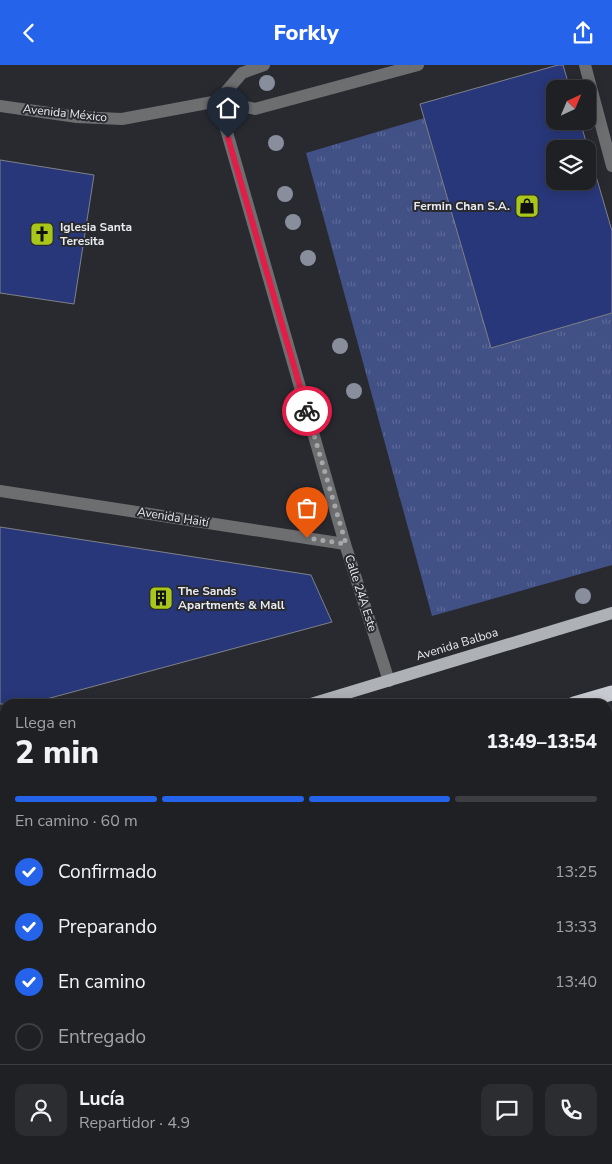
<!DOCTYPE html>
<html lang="es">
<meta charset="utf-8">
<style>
:root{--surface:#1e2024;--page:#2b2d31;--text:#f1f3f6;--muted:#a1a3a6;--line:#3c3e41;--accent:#2563eb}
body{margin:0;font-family:"Nunito Sans",sans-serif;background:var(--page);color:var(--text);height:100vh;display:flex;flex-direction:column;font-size:19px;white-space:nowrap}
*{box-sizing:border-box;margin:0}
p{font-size:16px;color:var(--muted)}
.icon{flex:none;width:28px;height:28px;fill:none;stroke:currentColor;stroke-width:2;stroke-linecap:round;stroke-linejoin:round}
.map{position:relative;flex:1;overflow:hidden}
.sheet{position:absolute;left:0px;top:634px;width:612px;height:466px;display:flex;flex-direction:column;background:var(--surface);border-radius:15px 15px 0 0;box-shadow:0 2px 12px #0003,0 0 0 1px var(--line)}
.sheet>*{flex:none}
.needle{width:32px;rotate:44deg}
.buttons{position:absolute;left:546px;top:15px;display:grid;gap:10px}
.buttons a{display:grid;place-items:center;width:50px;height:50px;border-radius:10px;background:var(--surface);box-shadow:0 2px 12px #0003,0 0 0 1px var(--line);font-size:25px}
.pin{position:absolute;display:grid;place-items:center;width:42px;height:42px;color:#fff;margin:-51px -21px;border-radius:50% 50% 50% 0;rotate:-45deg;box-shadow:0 0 5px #0007}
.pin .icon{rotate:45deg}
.courier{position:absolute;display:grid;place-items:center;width:50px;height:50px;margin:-25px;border:4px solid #e11d48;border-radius:50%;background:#fff;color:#222;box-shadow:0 1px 6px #0007}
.head em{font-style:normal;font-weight:800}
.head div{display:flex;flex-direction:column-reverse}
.head{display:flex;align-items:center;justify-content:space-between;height:85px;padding:0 15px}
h1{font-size:32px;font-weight:800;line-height:38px}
.bar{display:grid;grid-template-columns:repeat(4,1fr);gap:8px 5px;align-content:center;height:60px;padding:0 15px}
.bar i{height:6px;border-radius:4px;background:var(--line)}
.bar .current{background:var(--accent)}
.bar p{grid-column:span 4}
.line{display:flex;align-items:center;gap:12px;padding:0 15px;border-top:1px solid var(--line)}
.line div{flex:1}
.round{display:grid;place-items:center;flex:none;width:52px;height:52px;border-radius:10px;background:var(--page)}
ol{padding:0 15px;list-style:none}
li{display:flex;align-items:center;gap:15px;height:55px}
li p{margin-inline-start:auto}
li .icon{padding:5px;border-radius:50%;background:var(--accent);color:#fff;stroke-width:4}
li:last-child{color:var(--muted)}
li i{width:28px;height:28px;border:2px solid var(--line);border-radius:50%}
header{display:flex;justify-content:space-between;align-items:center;height:65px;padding:0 15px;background:var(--accent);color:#fff;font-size:22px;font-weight:800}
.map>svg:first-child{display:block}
.grass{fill:url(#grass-tufts)}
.building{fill:#283779;stroke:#7f8288;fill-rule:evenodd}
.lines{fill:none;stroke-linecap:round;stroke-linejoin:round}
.path{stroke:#6d6f74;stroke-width:3;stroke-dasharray:5 2.5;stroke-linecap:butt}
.minor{stroke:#6d6e70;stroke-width:12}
.major{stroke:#aeb1b6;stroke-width:12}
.highway{stroke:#c9cbd2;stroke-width:15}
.tree{fill:#888e9b}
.done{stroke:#a5a7ab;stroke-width:5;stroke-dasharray:0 9}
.route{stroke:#e11d48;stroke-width:6}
.labels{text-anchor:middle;stroke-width:4;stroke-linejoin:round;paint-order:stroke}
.street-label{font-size:12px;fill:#e8eaed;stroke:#282a30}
.poi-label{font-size:12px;font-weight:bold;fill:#e8eaed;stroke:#282a30;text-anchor:start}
</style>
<header><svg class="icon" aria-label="back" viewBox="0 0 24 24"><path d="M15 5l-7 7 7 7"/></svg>Forkly<svg class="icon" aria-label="share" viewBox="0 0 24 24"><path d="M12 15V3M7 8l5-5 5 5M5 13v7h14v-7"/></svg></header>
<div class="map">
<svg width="612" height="1099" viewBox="0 0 612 1099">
<defs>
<pattern id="grass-tufts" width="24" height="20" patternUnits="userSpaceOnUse" patternTransform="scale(1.25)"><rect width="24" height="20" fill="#415085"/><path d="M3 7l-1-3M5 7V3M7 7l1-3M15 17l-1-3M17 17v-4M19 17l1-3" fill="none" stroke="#5c6997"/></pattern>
</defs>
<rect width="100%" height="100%" fill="#282a30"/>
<g class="grass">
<path d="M 424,53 L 491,283 L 612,248 L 612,500 L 432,551 L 306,88 Z"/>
<path d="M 612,670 L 612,829 L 608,829 L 608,671 Z"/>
<path d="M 5,893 L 5,1059 L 0,1062 L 0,898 Z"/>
<path d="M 612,942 L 612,1024 L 608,1025 L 608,943 Z"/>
<path d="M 612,1061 L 612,1099 L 523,1099 L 533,1095 L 608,1095 L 608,1063 Z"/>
<path d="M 119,1095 L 184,1095 L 176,1099 L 110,1099 Z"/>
<path d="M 189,1095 L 435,1095 L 427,1099 L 191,1099 Z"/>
</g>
<g class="building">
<path d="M 558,0 L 563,0 L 570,24 L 555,24 L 555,56 L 580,56 L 612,166 L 612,248 L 491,283 L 420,39 ZM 555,84 L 588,84 L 588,116 L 555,116 Z"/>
<path d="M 0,95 L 94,110 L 74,239 L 0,228 Z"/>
<path d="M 0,462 L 311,510 L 332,557 L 28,639 L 0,639 Z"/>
</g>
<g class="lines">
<g class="path">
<path d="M 608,987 L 612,986"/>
<path d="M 608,1032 L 612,1030"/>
<path d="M 608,1047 L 612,1045"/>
<path d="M 365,1099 L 369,1095"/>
<path d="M 451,1099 L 460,1095"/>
<path d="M 488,1099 L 497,1095"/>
</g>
<g class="minor">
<path d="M 585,0 L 612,101"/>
<path d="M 218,36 L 345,479 L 389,616"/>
<path d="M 218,36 L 242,8 L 264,0"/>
<path d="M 0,41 L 77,52 L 122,54 L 218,36 L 255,44 L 418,0"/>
<path d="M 0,426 L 345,479"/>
<path d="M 608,920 L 612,919"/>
</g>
<g class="major">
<path d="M 311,639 L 612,548"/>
<path d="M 0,732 L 5,730"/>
</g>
<g class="highway">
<path d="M 574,639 L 612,628"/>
<path d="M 0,813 L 5,812"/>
<path d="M 608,849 L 612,849"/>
<path d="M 0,872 L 5,868"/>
<path d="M 608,879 L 612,877"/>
<path d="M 8,1099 L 16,1095"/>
</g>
</g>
<g class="tree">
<circle cx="267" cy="18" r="8"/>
<circle cx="276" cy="78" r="8"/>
<circle cx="285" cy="129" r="8"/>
<circle cx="293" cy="157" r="8"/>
<circle cx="308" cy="193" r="8"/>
<circle cx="340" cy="281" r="8"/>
<circle cx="354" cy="326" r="8"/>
<circle cx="583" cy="531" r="8"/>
</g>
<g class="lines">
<path class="done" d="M 307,346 L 346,479 L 307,473"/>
<path class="route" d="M 228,73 L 307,346"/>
</g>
<defs>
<g id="shop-square" transform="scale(1.25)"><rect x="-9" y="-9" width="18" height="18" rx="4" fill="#a9c71a" stroke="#282a30"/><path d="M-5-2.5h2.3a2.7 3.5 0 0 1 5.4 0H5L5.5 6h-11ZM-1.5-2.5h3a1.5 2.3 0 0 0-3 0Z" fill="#111"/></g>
<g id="church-square" transform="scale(1.25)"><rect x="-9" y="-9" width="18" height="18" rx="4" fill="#a9c71a" stroke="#282a30"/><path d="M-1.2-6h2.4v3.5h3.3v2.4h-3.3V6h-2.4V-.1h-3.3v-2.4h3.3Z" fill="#111"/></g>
<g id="building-square" transform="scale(1.25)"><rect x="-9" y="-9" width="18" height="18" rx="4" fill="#a9c71a" stroke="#282a30"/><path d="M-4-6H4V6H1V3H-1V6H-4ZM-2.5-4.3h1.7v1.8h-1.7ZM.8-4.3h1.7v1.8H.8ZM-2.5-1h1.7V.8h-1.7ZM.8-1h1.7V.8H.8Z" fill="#111"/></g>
</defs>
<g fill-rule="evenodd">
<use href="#shop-square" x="527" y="141"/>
<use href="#church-square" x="42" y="169"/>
<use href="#building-square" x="161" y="533"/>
</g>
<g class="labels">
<g class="street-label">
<text transform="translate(65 48) rotate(6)" y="4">Avenida México</text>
<text transform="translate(173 452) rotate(9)" y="4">Avenida Haití</text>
<text transform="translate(361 528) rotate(72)" y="4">Calle 24A Este</text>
<text transform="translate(457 579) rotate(-17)" y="4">Avenida Balboa</text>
</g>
<g class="poi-label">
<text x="510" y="145" text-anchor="end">Fermin Chan S.A.</text>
<text x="60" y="166">Iglesia Santa<tspan x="60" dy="14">Teresita</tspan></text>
<text x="178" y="530">The Sands<tspan x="178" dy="14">Apartments &amp; Mall</tspan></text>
</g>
</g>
</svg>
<div class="buttons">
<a><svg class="needle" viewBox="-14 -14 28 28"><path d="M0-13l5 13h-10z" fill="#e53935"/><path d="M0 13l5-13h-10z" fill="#a1a3a6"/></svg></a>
<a><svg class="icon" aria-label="layers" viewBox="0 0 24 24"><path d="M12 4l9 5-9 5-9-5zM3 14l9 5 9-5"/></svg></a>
</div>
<div class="pin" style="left:307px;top:473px;background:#ea580c"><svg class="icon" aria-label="bag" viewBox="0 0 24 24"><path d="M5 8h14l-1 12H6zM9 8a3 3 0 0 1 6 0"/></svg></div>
<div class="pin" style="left:228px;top:73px;background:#1f2937"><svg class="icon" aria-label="home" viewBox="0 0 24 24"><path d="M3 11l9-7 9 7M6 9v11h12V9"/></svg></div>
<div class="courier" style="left:307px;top:346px"><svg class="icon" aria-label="bike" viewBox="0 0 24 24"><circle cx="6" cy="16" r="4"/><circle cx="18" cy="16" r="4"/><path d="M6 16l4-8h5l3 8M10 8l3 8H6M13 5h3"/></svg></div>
<section class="sheet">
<div class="head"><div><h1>2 min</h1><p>Llega en</p></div><em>13:49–13:54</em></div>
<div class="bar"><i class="current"></i><i class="current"></i><i class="current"></i><i></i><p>En camino · 60 m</p></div>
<ol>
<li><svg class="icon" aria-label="check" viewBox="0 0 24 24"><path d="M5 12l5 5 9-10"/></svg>Confirmado<p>13:25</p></li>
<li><svg class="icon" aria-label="check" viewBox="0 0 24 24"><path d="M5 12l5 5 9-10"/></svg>Preparando<p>13:33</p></li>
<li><svg class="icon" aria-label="check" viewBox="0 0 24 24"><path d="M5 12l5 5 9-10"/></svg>En camino<p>13:40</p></li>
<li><i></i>Entregado</li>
</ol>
<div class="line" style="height:90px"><a class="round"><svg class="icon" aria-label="person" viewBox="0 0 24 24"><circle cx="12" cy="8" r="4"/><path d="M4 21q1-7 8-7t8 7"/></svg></a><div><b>Lucía</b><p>Repartidor · 4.9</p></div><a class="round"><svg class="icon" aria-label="chat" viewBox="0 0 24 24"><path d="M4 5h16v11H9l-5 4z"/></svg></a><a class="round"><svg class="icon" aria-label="phone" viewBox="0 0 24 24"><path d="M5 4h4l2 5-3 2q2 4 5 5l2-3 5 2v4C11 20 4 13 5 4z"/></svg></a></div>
</section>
</div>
